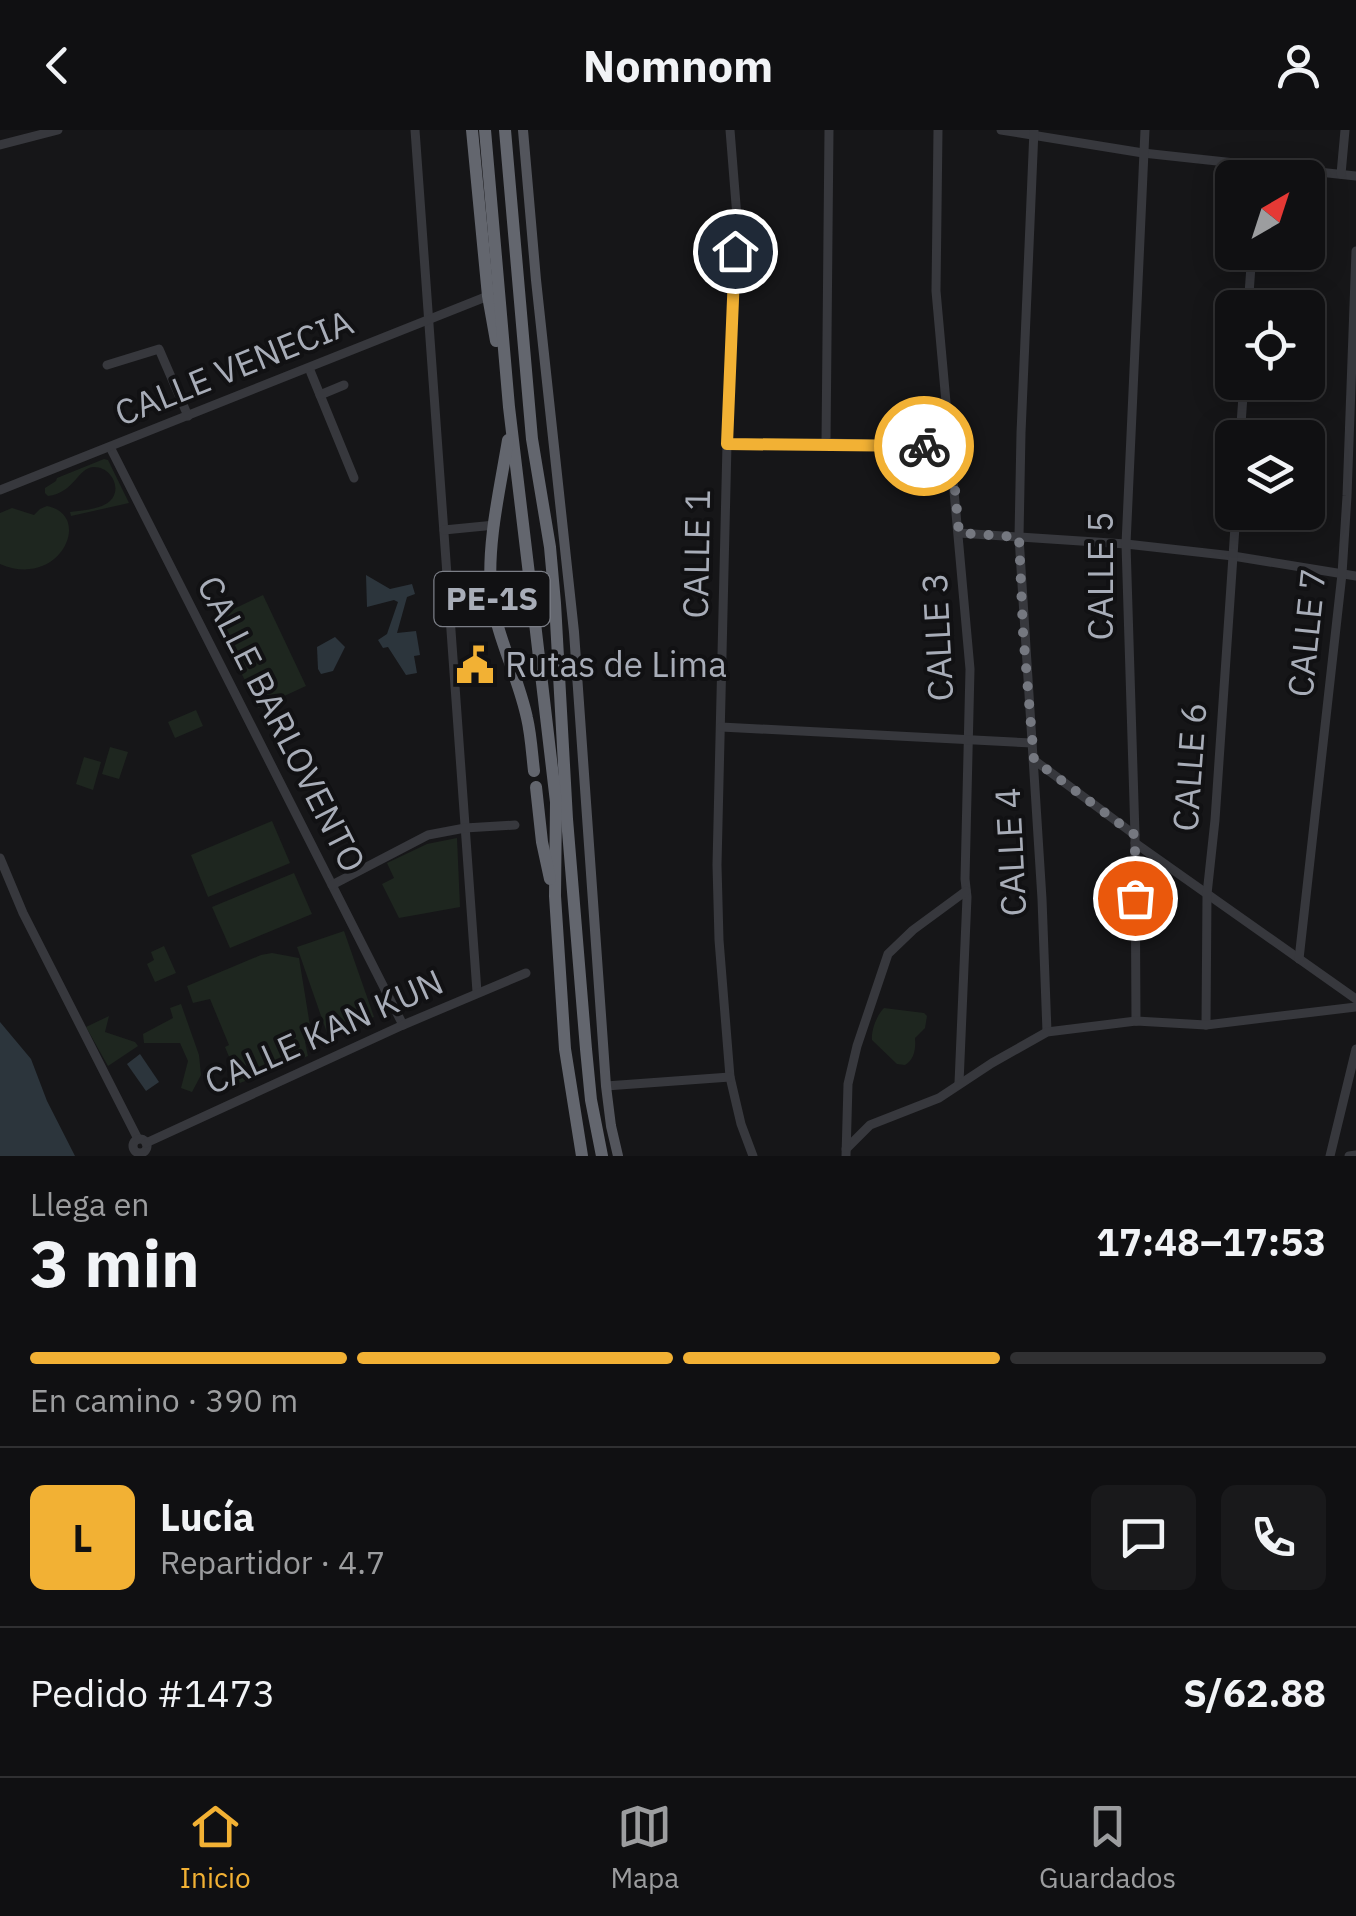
<!DOCTYPE html>
<html lang="es">
<meta charset="utf-8">
<style>
:root{--surface:#101012;--page:#19191b;--text:#f1f3f6;--muted:#9c9d9f;--line:#303032;--accent:#f2b134}
body{margin:0;font-family:"IBM Plex Sans",sans-serif;background:var(--page);color:var(--text);height:100vh;display:flex;flex-direction:column;font-size:38px;white-space:nowrap}
*{box-sizing:border-box;margin:0}
p{font-size:32px;color:var(--muted)}
.icon{flex:none;width:55px;height:55px;fill:none;stroke:currentColor;stroke-width:2;stroke-linecap:round;stroke-linejoin:round}
.map{position:relative;height:1026px;overflow:hidden}
.side{display:flex;flex-direction:column;background:var(--surface);flex:1}
.side>*{flex:none}
.needle{width:65px;rotate:39deg}
.controls{position:absolute;left:1215px;top:30px;display:grid;gap:20px}
.controls a{display:grid;place-items:center;width:110px;height:110px;border-radius:15px;background:var(--surface);box-shadow:0 5px 25px #0003,0 0 0 2px var(--line);font-size:50px}
.pin{position:absolute;display:grid;place-items:center;width:85px;height:85px;color:#fff;margin:-42px;border:5px solid #fff;border-radius:50%;box-shadow:0 2px 10px #0007}
.courier{position:absolute;display:grid;place-items:center;width:100px;height:100px;margin:-50px;border:8px solid #f2b134;border-radius:50%;background:#fff;color:#222;box-shadow:0 2px 12px #0007}
.head em{font-style:normal;font-weight:700}
.head div{display:flex;flex-direction:column-reverse}
.head{display:flex;align-items:center;justify-content:space-between;height:170px;padding:0 30px}
h1{font-size:65px;font-weight:700;line-height:75px}
.bar{display:grid;grid-template-columns:repeat(4,1fr);gap:15px 10px;align-content:center;height:120px;padding:0 30px}
.bar i{height:12px;border-radius:8px;background:var(--line)}
.bar .selected{background:var(--accent)}
.bar p{grid-column:span 4}
.line{display:flex;align-items:center;gap:25px;padding:0 30px;border-top:2px solid var(--line)}
.line div{flex:1}
.round{display:grid;place-items:center;flex:none;width:105px;height:105px;border-radius:15px;background:var(--page)}
header{display:flex;justify-content:space-between;align-items:center;height:130px;padding:0 30px;background:var(--surface);font-size:45px;font-weight:700}
.tab-bar{display:flex;justify-content:space-around;align-items:center;height:140px;border-top:2px solid var(--line);background:var(--surface);font-size:28px;color:var(--muted)}
.tab-bar a{display:grid;justify-items:center;gap:5px}
.tab-bar .selected{color:var(--accent)}
.map>svg:first-child{display:block}
.green{fill:#1e261f}
.water{fill:#2c353c}
.lines{fill:none;stroke-linecap:round;stroke-linejoin:round}
.minor{stroke:#37383d;stroke-width:9}
.major{stroke:#53555c;stroke-width:10}
.highway{stroke:#63666e;stroke-width:12}
.done{stroke:#757880;stroke-width:10;stroke-dasharray:0 18}
.route{stroke:#f2b134;stroke-width:12}
.labels{text-anchor:middle;stroke-width:8;stroke-linejoin:round;paint-order:stroke}
.shield{fill:#111113;stroke:#7b7e86;stroke-width:2.5}
.shield-label{font-size:32px;font-weight:bold;fill:#a8adb8}
.street-label{font-size:35px;fill:#a8adb8;stroke:#111113}
.poi-label{font-size:35px;fill:#a8adb8;stroke:#111113;text-anchor:start}
</style>
<header><svg class="icon" aria-label="back" viewBox="0 0 24 24"><path d="M15 5l-7 7 7 7"/></svg>Nomnom<svg class="icon" aria-label="person" viewBox="0 0 24 24"><circle cx="12" cy="8" r="4"/><path d="M4 21q1-7 8-7t8 7"/></svg></header>
<div class="map">
<svg width="1356" height="1026" viewBox="0 0 1356 1026">
<rect width="100%" height="100%" fill="#161618"/>
<g class="green">
<path d="M 104,329 L 108,330 L 129,373 L 71,386 L 70,382 C 82,380 100,380 110,371 C 123,359 111,336 93,337 C 78,338 74,363 48,366 L 45,363 L 45,358 L 56,351 L 57,348 Z"/>
<path d="M 47,376 C 94,385 60,460 0,434 L 0,383 L 12,378 L 34,385 L 40,379 Z"/>
<path d="M 263,465 L 306,556 L 258,578 L 215,488 Z"/>
<path d="M 196,580 L 203,596 L 175,608 L 168,592 Z"/>
<path d="M 110,617 L 128,622 L 119,649 L 102,644 Z"/>
<path d="M 84,627 L 101,632 L 93,660 L 76,654 Z"/>
<path d="M 272,691 L 290,733 L 208,767 L 191,725 Z"/>
<path d="M 457,708 L 460,777 L 399,788 L 382,754 L 394,748 L 387,733 L 427,714 Z"/>
<path d="M 294,743 L 312,784 L 230,818 L 212,777 Z"/>
<path d="M 344,801 L 374,887 L 327,903 L 297,817 Z"/>
<path d="M 164,816 L 176,843 L 155,852 L 147,834 L 154,830 L 151,822 Z"/>
<path d="M 272,823 L 299,828 L 312,908 L 305,912 L 308,926 L 240,953 L 225,917 L 229,915 L 210,869 L 193,873 L 187,856 L 261,825 Z"/>
<path d="M 181,874 L 199,925 L 201,945 L 192,962 L 181,958 L 188,931 L 180,913 L 144,913 L 143,904 L 173,888 L 170,878 Z"/>
<path d="M 884,878 L 924,883 L 927,886 L 925,898 L 915,908 C 916,919 914,930 905,935 L 897,934 L 872,910 C 871,900 877,885 884,878 Z"/>
<path d="M 109,886 L 105,902 L 135,912 L 138,916 L 108,936 L 86,897 Z"/>
</g>
<g class="water">
<path d="M 366,445 L 390,459 L 412,454 L 415,464 L 407,467 L 397,503 L 416,501 L 420,525 L 414,526 L 417,543 L 406,545 L 388,517 L 383,518 L 378,510 L 387,504 L 398,472 L 394,470 L 367,477 Z"/>
<path d="M 335,507 L 345,517 L 333,541 L 321,544 L 318,539 L 317,517 Z"/>
<path d="M 0,892 L 31,929 L 47,971 L 75,1026 L 0,1026 Z"/>
<path d="M 140,924 L 159,952 L 146,961 L 127,934 Z"/>
</g>
<g class="lines">
<g class="minor">
<path d="M 415,0 L 477,862"/>
<path d="M 730,0 L 737,87 L 727,314 L 717,735 L 719,810 L 730,947 L 741,994 L 753,1026"/>
<path d="M 938,0 L 936,161 L 970,539 L 965,749 L 967,767 L 959,953"/>
<path d="M 1001,0 L 1143,23 L 1356,46"/>
<path d="M 1034,0 L 1021,303 L 1019,407 L 1042,769 L 1047,902"/>
<path d="M 0,15 L 58,0"/>
<path d="M 1341,44 L 1345,0"/>
<path d="M 1248,178 L 1252,122"/>
<path d="M 107,235 L 159,219 L 188,286"/>
<path d="M 309,238 L 354,348"/>
<path d="M 320,265 L 344,255"/>
<path d="M 1240,308 L 1244,252"/>
<path d="M 826,313 L 829,0"/>
<path d="M 727,314 L 833,313 L 951,317"/>
<path d="M 110,317 L 403,895"/>
<path d="M 0,360 L 488,166"/>
<path d="M 444,400 L 495,395"/>
<path d="M 959,403 L 1126,414 L 1233,426 L 1356,446"/>
<path d="M 721,597 L 1032,613"/>
<path d="M 1034,630 L 1135,705"/>
<path d="M 1135,713 L 1356,869"/>
<path d="M 0,728 L 23,783 L 138,1009"/>
<path d="M 332,755 L 428,705 L 465,698 L 515,695"/>
<path d="M 1299,829 L 1342,444 L 1347,366 L 1356,121"/>
<path d="M 1136,891 L 1135,705 L 1126,414 L 1145,0"/>
<path d="M 1206,895 L 1207,764 L 1215,690 L 1236,382"/>
<path d="M 606,956 L 730,947"/>
<circle cx="140" cy="1016" r="7"/>
<path d="M 146,1013 L 403,895 L 526,843"/>
<path d="M 846,1019 L 870,995 L 939,968 L 992,933 L 1047,902 L 1136,891 L 1206,895 L 1356,877"/>
<path d="M 846,1026 L 848,954 L 857,916 L 888,824 L 913,800 L 966,761"/>
<path d="M 1330,1026 L 1356,919"/>
<path d="M 1349,1026 L 1356,1025"/>
</g>
<path class="major" d="M 523,0 L 536,150 L 574,502 L 606,956 L 611,996 L 618,1026"/>
<g class="highway">
<path d="M 472,0 L 488,166 L 496,211"/>
<path d="M 485,0 L 509,277 L 531,461"/>
<path d="M 505,0 L 532,309 L 550,417 L 555,473 L 567,689 L 586,919 L 591,970 L 602,1026"/>
<path d="M 508,310 C 500,359 487,412 491,462 C 496,507 518,545 527,588 C 531,605 532,624 534,641"/>
<path d="M 533,476 L 556,672 L 555,766 L 565,919 L 582,1026"/>
<path d="M 536,657 L 542,712 L 550,749"/>
</g>
</g>
<g class="lines">
<path class="done" d="M 924,316 L 951,316 L 959,403 L 1019,407 L 1023,502 L 1034,630 L 1135,705 L 1135,768"/>
<path class="route" d="M 735,121 L 727,314 L 924,316"/>
</g>
<defs>
<g id="civic-bare" transform="scale(3)"><path d="M-.6-6.5H3V-4.5H.6V-3L4-1V1h2V6H-6V1h2V-1L-.6-3ZM-1.2 2.5V6h2.4V2.5Z" fill="#f2b134" stroke="#111113" stroke-width="2.5" paint-order="stroke"/></g>
</defs>
<g fill-rule="evenodd">
<use href="#civic-bare" x="475" y="535"/>
</g>
<g class="labels">
<rect class="shield" x="434.5" y="442" width="115" height="54" rx="8"/>
<g class="shield-label">
<text x="492" y="480">PE-1S</text>
</g>
<g class="street-label">
<text transform="translate(234 238) rotate(-22)" y="12">CALLE VENECIA</text>
<text transform="translate(697 424) rotate(-89)" y="12">CALLE 1</text>
<text transform="translate(1101 446) rotate(-90)" y="12">CALLE 5</text>
<text transform="translate(1307 503) rotate(-84)" y="12">CALLE 7</text>
<text transform="translate(938 507) rotate(-93)" y="12">CALLE 3</text>
<text transform="translate(281 594) rotate(63)" y="12">CALLE BARLOVENTO</text>
<text transform="translate(1190 637) rotate(-86)" y="12">CALLE 6</text>
<text transform="translate(1011 722) rotate(-93)" y="12">CALLE 4</text>
<text transform="translate(324 902) rotate(-24)" y="12">CALLE KAN KUN</text>
</g>
<g class="poi-label">
<text x="505" y="547">Rutas de Lima</text>
</g>
</g>
</svg>
<div class="controls">
<a><svg class="needle" viewBox="-14 -14 28 28"><path d="M0-13l5 13h-10z" fill="#e53935"/><path d="M0 13l5-13h-10z" fill="#9c9d9f"/></svg></a>
<a><svg class="icon" aria-label="locate" viewBox="0 0 24 24"><circle cx="12" cy="12" r="6"/><path d="M12 2v4M12 18v4M2 12h4M18 12h4"/></svg></a>
<a><svg class="icon" aria-label="layers" viewBox="0 0 24 24"><path d="M12 4l9 5-9 5-9-5zM3 14l9 5 9-5"/></svg></a>
</div>
<div class="pin" style="left:1135px;top:768px;background:#ea580c"><svg class="icon" aria-label="bag" viewBox="0 0 24 24"><path d="M5 8h14l-1 12H6zM9 8a3 3 0 0 1 6 0"/></svg></div>
<div class="pin" style="left:735px;top:121px;background:#1f2937"><svg class="icon" aria-label="home" viewBox="0 0 24 24"><path d="M3 11l9-7 9 7M6 9v11h12V9"/></svg></div>
<div class="courier" style="left:924px;top:316px"><svg class="icon" aria-label="bike" viewBox="0 0 24 24"><circle cx="6" cy="16" r="4"/><circle cx="18" cy="16" r="4"/><path d="M6 16l4-8h5l3 8M10 8l3 8H6M13 5h3"/></svg></div>
</div>
<section class="side">
<div class="head"><div><h1>3 min</h1><p>Llega en</p></div><em>17:48–17:53</em></div>
<div class="bar"><i class="selected"></i><i class="selected"></i><i class="selected"></i><i></i><p>En camino · 390 m</p></div>
<div class="line" style="height:180px"><b class="round" style="background:var(--accent);color:#111">L</b><div><b>Lucía</b><p>Repartidor · 4.7</p></div><a class="round"><svg class="icon" aria-label="chat" viewBox="0 0 24 24"><path d="M4 5h16v11H9l-5 4z"/></svg></a><a class="round"><svg class="icon" aria-label="phone" viewBox="0 0 24 24"><path d="M5 4h4l2 5-3 2q2 4 5 5l2-3 5 2v4C11 20 4 13 5 4z"/></svg></a></div>
<div class="line" style="height:130px"><div>Pedido #1473</div><b>S/62.88</b></div>
</section>
<nav class="tab-bar">
<a class="selected"><svg class="icon" aria-label="home" viewBox="0 0 24 24"><path d="M3 11l9-7 9 7M6 9v11h12V9"/></svg>Inicio</a>
<a><svg class="icon" aria-label="map" viewBox="0 0 24 24"><path d="M3 6l6-2 6 2 6-2v14l-6 2-6-2-6 2zM9 4v14M15 6v14"/></svg>Mapa</a>
<a><svg class="icon" aria-label="saved" viewBox="0 0 24 24"><path d="M7 4h10v16l-5-4-5 4z"/></svg>Guardados</a>
</nav>
